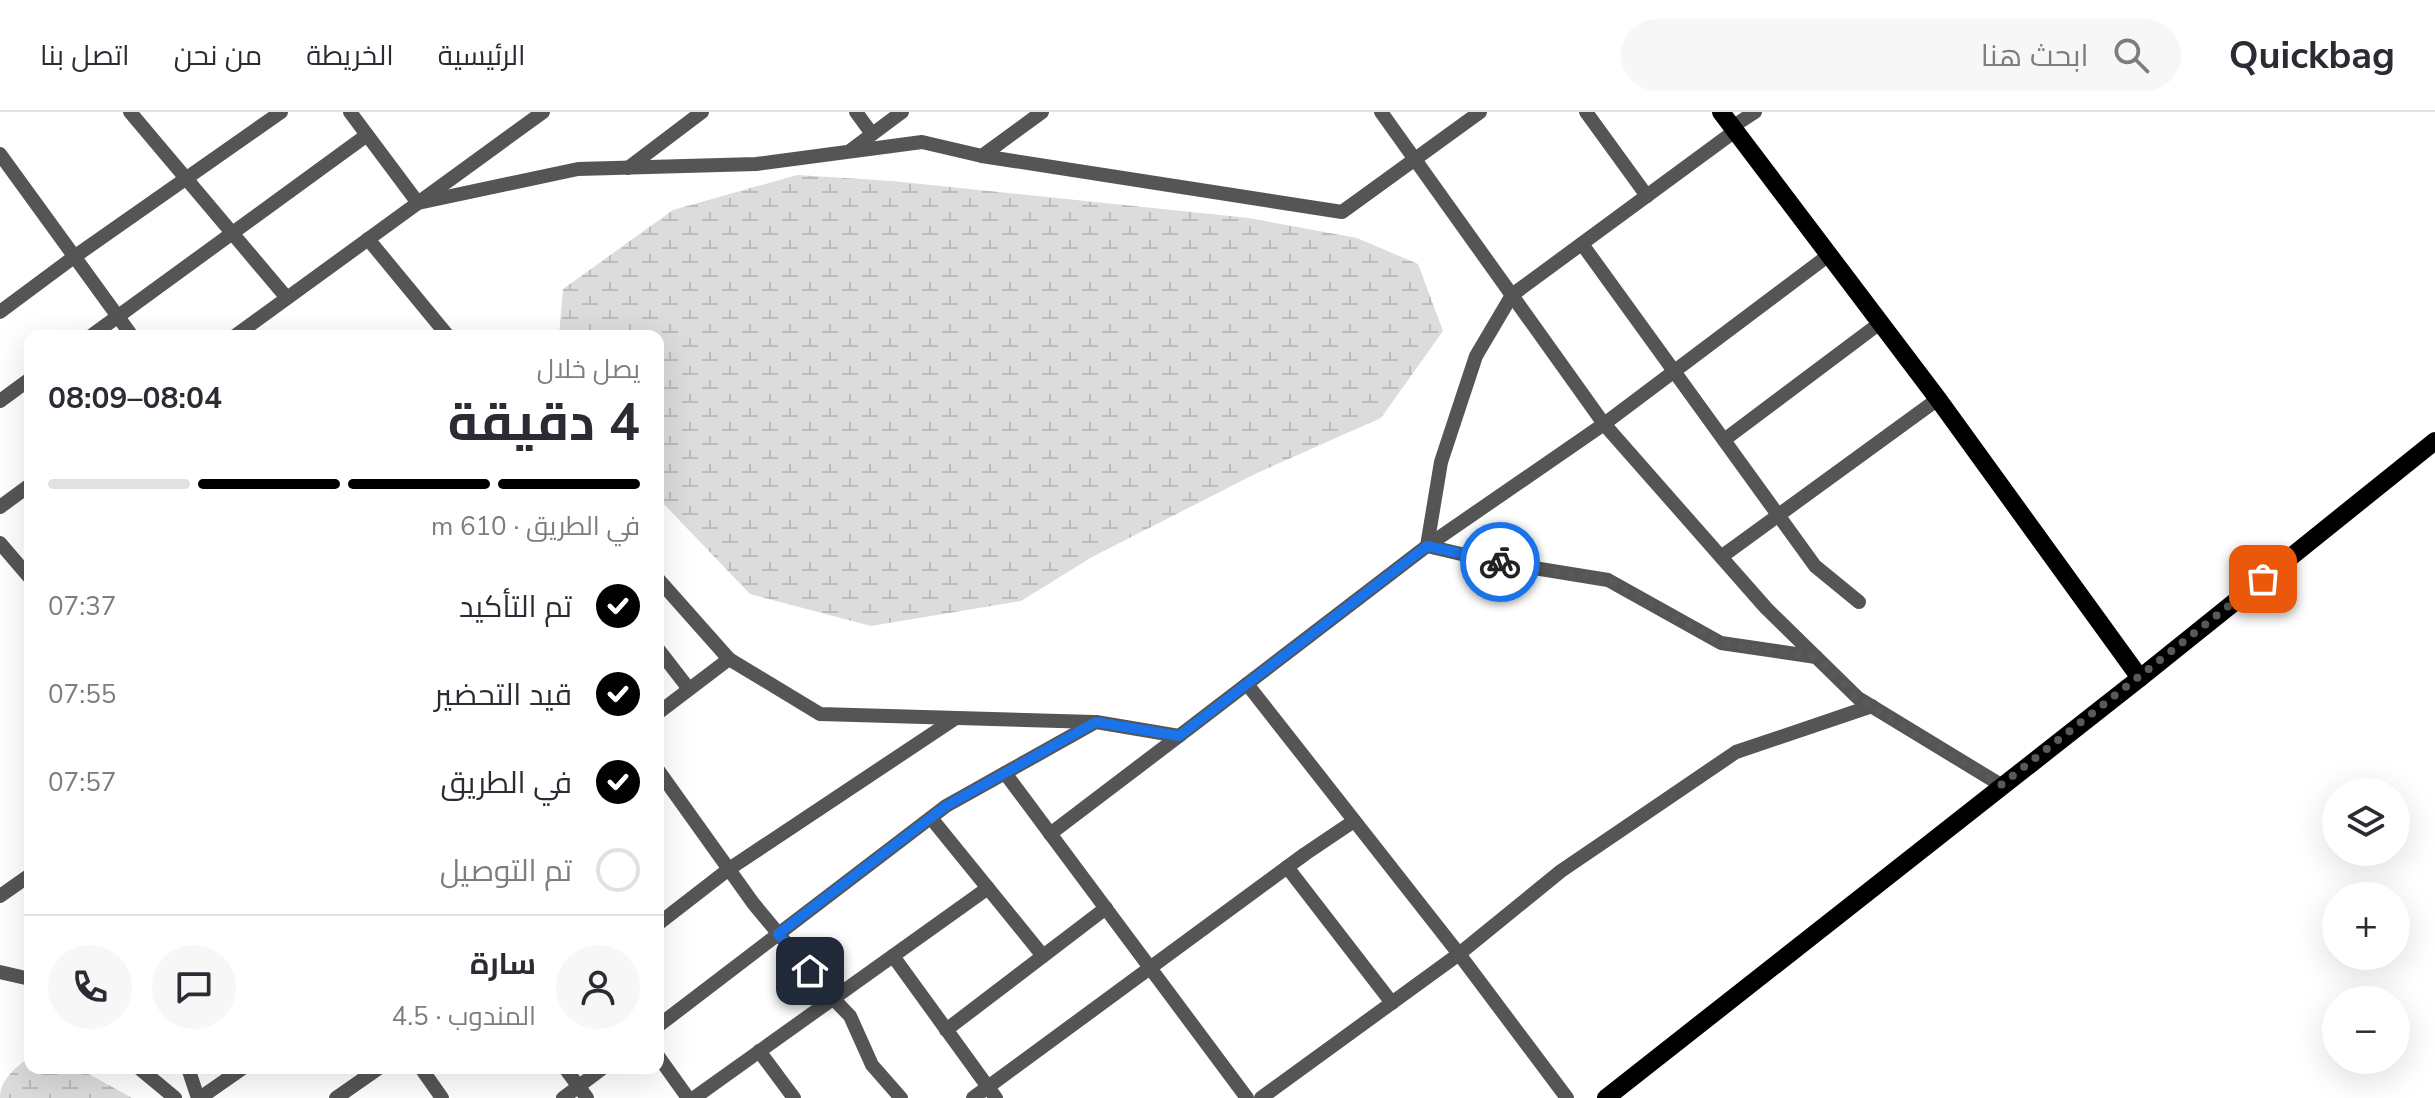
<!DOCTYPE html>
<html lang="ar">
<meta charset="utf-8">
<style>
:root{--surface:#fff;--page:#f7f7f7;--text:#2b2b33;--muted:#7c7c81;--line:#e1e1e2;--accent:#000}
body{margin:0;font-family:"Nunito Sans",Cairo,sans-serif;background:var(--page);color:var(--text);direction:rtl;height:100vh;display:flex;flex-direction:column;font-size:30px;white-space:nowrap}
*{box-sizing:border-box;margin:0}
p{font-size:26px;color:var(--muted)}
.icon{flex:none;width:44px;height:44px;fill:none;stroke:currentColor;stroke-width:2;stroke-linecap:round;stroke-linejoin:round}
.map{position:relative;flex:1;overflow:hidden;direction:ltr}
.side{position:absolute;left:24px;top:218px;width:640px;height:744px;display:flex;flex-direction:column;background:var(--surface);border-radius:16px;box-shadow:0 8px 32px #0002;direction:rtl}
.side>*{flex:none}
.buttons{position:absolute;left:2322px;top:666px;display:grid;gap:16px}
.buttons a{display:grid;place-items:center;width:88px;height:88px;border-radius:50%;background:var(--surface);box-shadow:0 8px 32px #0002;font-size:40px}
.pin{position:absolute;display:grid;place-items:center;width:68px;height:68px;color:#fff;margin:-34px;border-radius:16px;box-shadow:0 4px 12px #0006}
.courier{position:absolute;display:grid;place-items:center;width:80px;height:80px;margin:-40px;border:6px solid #1a73e8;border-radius:50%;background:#fff;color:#222;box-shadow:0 2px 10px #0007}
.summary em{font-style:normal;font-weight:700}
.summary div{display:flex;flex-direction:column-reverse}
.summary{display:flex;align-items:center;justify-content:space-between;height:136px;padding:0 24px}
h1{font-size:52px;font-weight:700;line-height:60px}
.bar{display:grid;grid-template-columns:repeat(4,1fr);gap:12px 8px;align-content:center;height:96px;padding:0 24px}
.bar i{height:10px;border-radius:6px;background:var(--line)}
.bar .on{background:var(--accent)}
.bar p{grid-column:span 4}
.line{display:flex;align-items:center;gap:20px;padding:0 24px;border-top:2px solid var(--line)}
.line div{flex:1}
.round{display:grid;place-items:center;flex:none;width:84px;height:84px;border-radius:42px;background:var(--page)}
ol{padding:0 24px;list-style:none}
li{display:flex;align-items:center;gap:24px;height:88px}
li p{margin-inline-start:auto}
li .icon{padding:8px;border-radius:50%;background:var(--accent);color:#fff;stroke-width:4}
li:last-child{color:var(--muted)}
li i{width:44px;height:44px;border:4px solid var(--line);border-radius:50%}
header{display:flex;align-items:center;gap:48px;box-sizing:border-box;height:112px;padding:0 40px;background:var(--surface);border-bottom:2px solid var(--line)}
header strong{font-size:38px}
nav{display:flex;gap:44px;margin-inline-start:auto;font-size:28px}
.search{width:560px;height:72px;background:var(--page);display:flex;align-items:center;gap:20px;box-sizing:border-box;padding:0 28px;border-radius:44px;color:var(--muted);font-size:30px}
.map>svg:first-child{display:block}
.wetland{fill:url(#wetland-marsh)}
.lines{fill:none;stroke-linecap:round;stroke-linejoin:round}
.minor{stroke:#555;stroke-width:14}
.major{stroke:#000;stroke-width:18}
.done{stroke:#595959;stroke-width:8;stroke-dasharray:0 14.4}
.route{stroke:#1a73e8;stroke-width:10}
</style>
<header>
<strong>Quickbag</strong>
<div class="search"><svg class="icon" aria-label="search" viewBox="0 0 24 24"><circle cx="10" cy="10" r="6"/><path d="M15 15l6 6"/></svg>ابحث هنا</div>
<nav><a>الرئيسية</a><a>الخريطة</a><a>من نحن</a><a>اتصل بنا</a></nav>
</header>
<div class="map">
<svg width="2435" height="986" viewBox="0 0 2435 986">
<defs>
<pattern id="wetland-marsh" width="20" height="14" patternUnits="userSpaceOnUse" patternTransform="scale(2)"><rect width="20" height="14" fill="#dcdcdc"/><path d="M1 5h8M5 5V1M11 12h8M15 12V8" fill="none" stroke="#bbb"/></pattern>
</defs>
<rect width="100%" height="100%" fill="#fff"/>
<g class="wetland">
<path d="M 797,63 L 892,69 L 1249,106 L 1357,126 L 1418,152 L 1443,219 L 1381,306 L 1255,362 L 1092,445 L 1021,489 L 871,514 L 750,482 L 658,386 L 658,224 L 559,224 L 563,177 L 673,98 Z"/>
<path d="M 30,944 L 30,956 L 78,956 L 132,986 L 0,986 C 0,967 16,956 30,944 Z"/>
</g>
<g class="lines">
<g class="minor">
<path d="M 130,0 L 287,186"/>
<path d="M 350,0 L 418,91 L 578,57 L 756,52 L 922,30 L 982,44 L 1342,100 L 1480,0"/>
<path d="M 856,0 L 872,22"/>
<path d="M 1381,0 L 1604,312 L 1766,496 L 1858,586 L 2001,673"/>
<path d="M 1586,0 L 1647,84"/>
<path d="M 1732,15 L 1755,0"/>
<path d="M 1735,19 L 1512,183 L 1476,244 L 1441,350 L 1427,434 L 1491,449 L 1608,468 L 1721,531 L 1816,545"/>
<path d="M 851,38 L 902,0"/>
<path d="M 0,42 L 132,224"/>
<path d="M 982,44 L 1042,0"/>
<path d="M 628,56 L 702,0"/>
<path d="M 368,127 L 448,224"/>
<path d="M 1582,132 L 1815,454 L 1859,490"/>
<path d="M 0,200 L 74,145 L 281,0"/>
<path d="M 91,224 L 367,23"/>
<path d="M 235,224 L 543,0"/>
<path d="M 0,289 L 30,267"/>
<path d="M 1724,328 L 1880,211"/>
<path d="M 0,395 L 30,373"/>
<path d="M 0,431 L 30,466"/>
<path d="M 1721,445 L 1938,287"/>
<path d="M 658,467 L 729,547 L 820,602 L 1094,610"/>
<path d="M 658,537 L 689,577"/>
<path d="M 1247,572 L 1459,842 L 1567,986"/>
<path d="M 658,601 L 729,547"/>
<path d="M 658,658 L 753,791 L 825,878 L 850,904 L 872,953 L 901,986"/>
<path d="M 1005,661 L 1247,986"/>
<path d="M 931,706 L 1043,844"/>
<path d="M 1050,722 L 1179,624"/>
<path d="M 1287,755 L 1392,891"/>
<path d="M 0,784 L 30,763"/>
<path d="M 658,812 L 729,757 L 956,606"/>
<path d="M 893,844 L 996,986"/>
<path d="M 0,860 L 30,867"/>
<path d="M 658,914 L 946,694 L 1096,610 L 1179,624 L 1427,434 L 1604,312 L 1829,143"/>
<path d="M 946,918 L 1106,796"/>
<path d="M 759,939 L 794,986"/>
<path d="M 658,944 L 688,986"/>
<path d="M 139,956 L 175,986"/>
<path d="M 188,956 L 198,986"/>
<path d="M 421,956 L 442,986"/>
<path d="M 565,956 L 587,986"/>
<path d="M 200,986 L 243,956"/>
<path d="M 336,986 L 379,956"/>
<path d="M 563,986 L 603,956"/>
<path d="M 694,986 L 988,776"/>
<path d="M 973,986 L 1305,742 L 1354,709"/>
<path d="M 1261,986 L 1459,842 L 1561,759 L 1736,640 L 1872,594"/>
</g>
<g class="major">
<path d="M 1721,0 L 1938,287 L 2140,566"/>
<path d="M 1606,986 L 2140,566 L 2435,329"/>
</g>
</g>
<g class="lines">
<path class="done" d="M 1500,450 L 1608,468 L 1721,531 L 1816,545 L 1858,586 L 2001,673 L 2263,467"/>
<path class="route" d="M 810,859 L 778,822 L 946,694 L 1096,610 L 1179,624 L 1427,434 L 1500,450"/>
</g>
</svg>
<div class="buttons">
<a><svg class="icon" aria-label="layers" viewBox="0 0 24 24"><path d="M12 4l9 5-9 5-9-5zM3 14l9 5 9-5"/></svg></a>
<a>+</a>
<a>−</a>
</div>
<div class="pin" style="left:2263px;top:467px;background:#ea580c"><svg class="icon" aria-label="bag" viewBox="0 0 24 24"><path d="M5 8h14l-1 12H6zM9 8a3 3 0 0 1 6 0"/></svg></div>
<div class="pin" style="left:810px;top:859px;background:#1f2937"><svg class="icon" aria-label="home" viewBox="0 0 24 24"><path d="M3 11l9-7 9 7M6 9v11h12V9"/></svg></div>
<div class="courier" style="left:1500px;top:450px"><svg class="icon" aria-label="bike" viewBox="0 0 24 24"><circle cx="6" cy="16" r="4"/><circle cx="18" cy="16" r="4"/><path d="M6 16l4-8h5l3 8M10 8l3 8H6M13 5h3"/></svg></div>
<section class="side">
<div class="summary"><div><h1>4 دقيقة</h1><p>يصل خلال</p></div><em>08:04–08:09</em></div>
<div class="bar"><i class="on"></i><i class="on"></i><i class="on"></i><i></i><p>في الطريق · 610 m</p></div>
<ol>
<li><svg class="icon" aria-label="check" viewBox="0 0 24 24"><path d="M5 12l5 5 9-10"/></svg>تم التأكيد<p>07:37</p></li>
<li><svg class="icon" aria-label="check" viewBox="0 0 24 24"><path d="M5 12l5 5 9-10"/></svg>قيد التحضير<p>07:55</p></li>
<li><svg class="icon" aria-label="check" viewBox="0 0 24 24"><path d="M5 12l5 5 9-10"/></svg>في الطريق<p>07:57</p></li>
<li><i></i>تم التوصيل</li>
</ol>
<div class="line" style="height:144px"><a class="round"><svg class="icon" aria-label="person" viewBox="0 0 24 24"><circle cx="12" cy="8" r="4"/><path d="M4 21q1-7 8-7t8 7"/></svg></a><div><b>سارة</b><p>المندوب · 4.5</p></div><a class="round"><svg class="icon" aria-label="chat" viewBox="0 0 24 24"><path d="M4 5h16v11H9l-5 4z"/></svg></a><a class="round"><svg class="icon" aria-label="phone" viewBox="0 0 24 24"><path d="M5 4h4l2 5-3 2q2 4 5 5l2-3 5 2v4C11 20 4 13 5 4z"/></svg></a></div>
</section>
</div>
